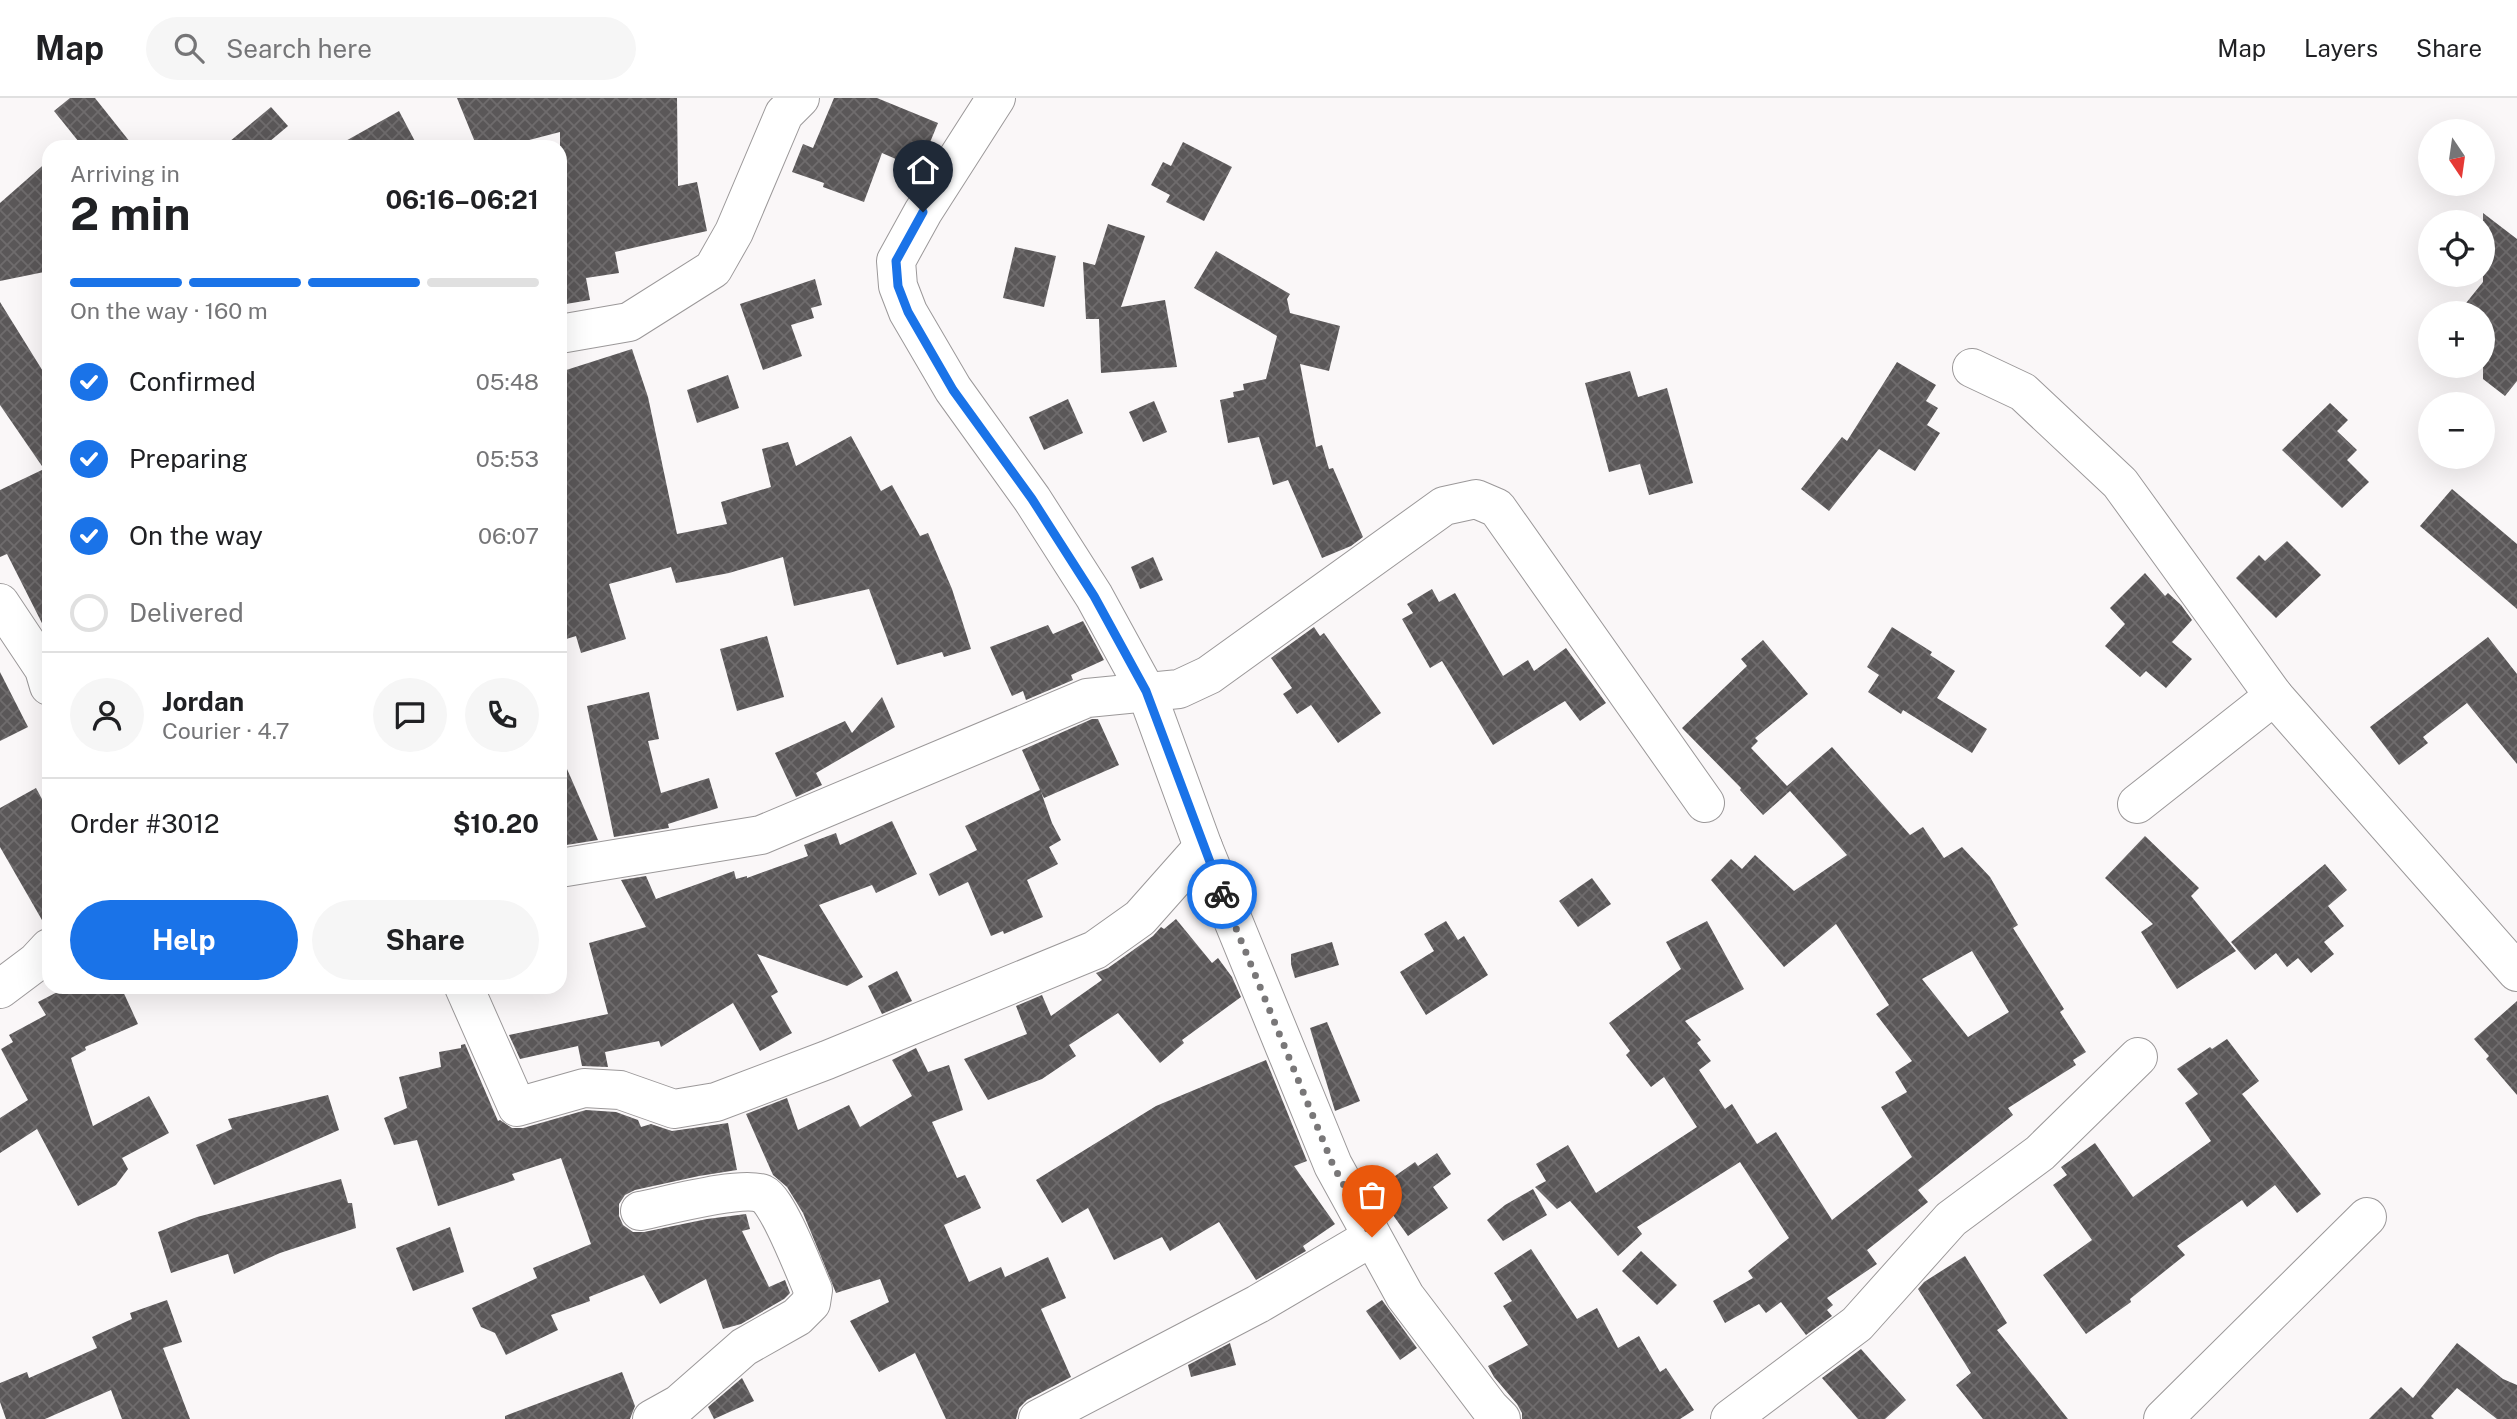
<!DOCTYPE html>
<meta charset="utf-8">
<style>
:root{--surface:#fff;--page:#f6f6f6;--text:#202124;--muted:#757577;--line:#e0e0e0;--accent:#1a73e8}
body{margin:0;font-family:"Public Sans",sans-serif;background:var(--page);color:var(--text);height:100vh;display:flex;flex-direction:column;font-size:26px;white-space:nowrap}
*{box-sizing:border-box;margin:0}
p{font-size:23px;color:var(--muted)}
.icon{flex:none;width:38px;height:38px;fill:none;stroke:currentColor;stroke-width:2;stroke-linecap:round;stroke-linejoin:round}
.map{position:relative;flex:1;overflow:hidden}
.details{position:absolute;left:42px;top:42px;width:525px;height:854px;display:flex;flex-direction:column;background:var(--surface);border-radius:21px;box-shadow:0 7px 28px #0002}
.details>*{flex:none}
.needle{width:46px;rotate:167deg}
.controls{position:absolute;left:2418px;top:21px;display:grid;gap:14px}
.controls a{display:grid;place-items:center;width:77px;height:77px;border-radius:50%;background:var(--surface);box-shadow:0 7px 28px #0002;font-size:35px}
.pin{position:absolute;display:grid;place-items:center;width:60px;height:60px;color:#fff;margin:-72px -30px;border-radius:50% 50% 50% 0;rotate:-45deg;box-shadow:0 0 7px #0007}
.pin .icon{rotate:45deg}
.courier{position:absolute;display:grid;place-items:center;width:70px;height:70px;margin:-35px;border:5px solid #1a73e8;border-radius:50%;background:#fff;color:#222;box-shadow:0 2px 9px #0007}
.head em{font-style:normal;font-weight:700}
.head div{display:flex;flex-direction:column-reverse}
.head{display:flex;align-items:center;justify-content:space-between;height:119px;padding:0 28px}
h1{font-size:46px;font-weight:700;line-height:52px}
.bar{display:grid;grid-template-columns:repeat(4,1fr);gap:10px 7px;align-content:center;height:84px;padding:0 28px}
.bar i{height:9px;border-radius:5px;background:var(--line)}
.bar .current{background:var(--accent)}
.bar p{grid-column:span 4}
.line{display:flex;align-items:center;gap:18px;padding:0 28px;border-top:2px solid var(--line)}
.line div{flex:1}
.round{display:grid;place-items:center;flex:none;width:74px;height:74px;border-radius:37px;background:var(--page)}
ol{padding:0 28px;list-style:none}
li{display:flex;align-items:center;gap:21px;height:77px}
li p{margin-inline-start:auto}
li .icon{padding:7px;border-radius:50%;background:var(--accent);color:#fff;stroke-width:4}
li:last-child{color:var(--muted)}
li i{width:38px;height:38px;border:4px solid var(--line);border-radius:50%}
.button{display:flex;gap:14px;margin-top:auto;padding:14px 28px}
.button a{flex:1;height:80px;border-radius:42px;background:var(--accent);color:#fff;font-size:28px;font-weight:700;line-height:80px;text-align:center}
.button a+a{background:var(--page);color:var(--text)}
header{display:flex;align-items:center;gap:42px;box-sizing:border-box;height:98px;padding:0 35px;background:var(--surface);border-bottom:2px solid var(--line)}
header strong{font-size:33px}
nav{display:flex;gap:38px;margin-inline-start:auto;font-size:24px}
.search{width:490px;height:63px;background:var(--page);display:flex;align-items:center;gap:18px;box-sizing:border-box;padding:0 24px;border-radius:38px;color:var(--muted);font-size:26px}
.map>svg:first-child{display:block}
.building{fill:url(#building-cross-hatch);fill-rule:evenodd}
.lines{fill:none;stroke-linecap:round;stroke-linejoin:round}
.minor-casing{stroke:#9b9899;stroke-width:40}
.minor{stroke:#fff;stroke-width:38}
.done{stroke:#797778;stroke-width:7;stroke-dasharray:0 12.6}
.route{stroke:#1a73e8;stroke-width:9}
</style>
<header>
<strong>Map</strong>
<div class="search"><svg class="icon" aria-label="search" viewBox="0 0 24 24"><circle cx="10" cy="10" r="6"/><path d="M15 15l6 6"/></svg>Search here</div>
<nav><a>Map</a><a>Layers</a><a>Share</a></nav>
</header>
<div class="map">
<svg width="2517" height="1321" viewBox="0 0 2517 1321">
<defs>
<pattern id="building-cross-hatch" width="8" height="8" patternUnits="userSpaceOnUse" patternTransform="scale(1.75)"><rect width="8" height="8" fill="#5a5758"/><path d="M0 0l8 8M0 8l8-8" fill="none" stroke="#6f6c6d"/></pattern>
</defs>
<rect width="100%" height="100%" fill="#faf7f8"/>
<g class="building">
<path d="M 70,0 L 95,0 L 134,49 L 83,49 L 54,13 Z"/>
<path d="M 457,0 L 677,0 L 678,88 L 697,84 L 707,133 L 615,154 L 619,175 L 586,180 L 590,202 L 560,207 L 560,34 L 502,49 L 477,49 Z"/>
<path d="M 834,0 L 877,0 L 938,25 L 919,71 L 882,55 L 864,104 L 823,89 L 824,85 L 792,74 L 803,46 L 813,50 Z"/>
<path d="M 271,9 L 288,28 L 263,49 L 223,49 Z"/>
<path d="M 399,13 L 418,49 L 335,49 Z"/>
<path d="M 1183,44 L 1232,69 L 1204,123 L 1166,104 L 1170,97 L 1151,87 L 1163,64 L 1171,68 Z"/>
<path d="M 49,62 L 49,173 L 0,183 L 0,105 Z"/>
<path d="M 2483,115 L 2517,141 L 2517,283 L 2505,298 L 2483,281 L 2483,215 L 2458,215 L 2483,184 Z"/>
<path d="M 1108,126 L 1145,138 L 1121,209 L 1165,202 L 1177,269 L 1101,275 L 1099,221 L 1086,221 L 1083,164 L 1095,167 Z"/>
<path d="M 1015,149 L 1056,158 L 1044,209 L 1003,200 Z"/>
<path d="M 1216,153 L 1290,196 L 1287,201 L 1290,215 L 1340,228 L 1329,273 L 1300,266 L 1316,349 L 1322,347 L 1329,371 L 1333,370 L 1363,439 L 1351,448 L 1322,460 L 1288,382 L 1273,387 L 1259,339 L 1228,345 L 1220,302 L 1234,299 L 1233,294 L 1244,292 L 1243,286 L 1266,281 L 1277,238 L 1194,190 Z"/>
<path d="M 815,181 L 822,207 L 811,210 L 814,220 L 791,227 L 802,258 L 763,272 L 740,206 Z"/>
<path d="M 0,204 L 49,283 L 49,539 L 7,456 L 0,459 L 0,392 L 44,371 L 0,307 Z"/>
<path d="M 632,251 L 648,299 L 677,436 L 727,426 L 721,404 L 771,389 L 762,351 L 788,344 L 796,368 L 851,338 L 881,393 L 892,387 L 920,438 L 928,435 L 952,491 L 971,551 L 944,559 L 942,554 L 897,567 L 869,491 L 794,508 L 783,459 L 729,475 L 676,485 L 671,469 L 609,486 L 626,541 L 581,555 L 576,538 L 560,543 L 560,274 Z"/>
<path d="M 1897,264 L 1936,287 L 1926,303 L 1938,310 L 1927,327 L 1940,335 L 1915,373 L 1879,351 L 1829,413 L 1801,391 L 1842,339 L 1847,343 Z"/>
<path d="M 1630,273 L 1638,299 L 1667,290 L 1693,385 L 1649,397 L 1640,366 L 1609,374 L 1585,285 Z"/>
<path d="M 728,277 L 739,310 L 697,325 L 687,292 Z"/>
<path d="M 1068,301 L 1083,335 L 1044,352 L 1029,319 Z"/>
<path d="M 1154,303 L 1167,334 L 1143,344 L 1129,314 Z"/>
<path d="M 2330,305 L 2348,322 L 2337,333 L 2357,352 L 2347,362 L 2369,384 L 2342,410 L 2282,352 Z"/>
<path d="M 2452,391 L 2517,446 L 2517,511 L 2420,428 Z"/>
<path d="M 2287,443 L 2321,477 L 2276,520 L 2236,480 L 2259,457 L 2265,463 Z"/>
<path d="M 1153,459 L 1163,482 L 1140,491 L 1131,469 Z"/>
<path d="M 2145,475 L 2165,498 L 2168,495 L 2181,507 L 2192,522 L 2172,544 L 2192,561 L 2166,590 L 2146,573 L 2140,579 L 2105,548 L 2125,526 L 2110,510 Z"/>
<path d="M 1432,491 L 1439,504 L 1455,495 L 1503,578 L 1528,562 L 1534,573 L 1566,550 L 1606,605 L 1580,623 L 1565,603 L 1493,647 L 1442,563 L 1430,570 L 1402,521 L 1413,515 L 1407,506 Z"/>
<path d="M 1083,523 L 1104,562 L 1071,577 L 1073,582 L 1026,602 L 1023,593 L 1012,598 L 990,549 L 1048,527 L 1053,536 Z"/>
<path d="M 1314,529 L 1320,538 L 1324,535 L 1381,615 L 1338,645 L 1311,607 L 1297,616 L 1283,596 L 1292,590 L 1271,560 Z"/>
<path d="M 1892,529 L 1932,554 L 1930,557 L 1955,573 L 1937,600 L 1987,631 L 1972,655 L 1903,612 L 1901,616 L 1868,594 L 1879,577 L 1867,569 Z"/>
<path d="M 767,538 L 784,599 L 737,613 L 720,551 Z"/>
<path d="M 2488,539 L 2517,576 L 2517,666 L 2467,605 L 2423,639 L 2428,645 L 2399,667 L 2370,629 Z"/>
<path d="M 1763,542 L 1808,596 L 1755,640 L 1758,643 L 1751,650 L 1787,688 L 1832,649 L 1910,737 L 1923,729 L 1944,760 L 1962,749 L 1990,779 L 2018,827 L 2013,830 L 2064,911 L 2060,914 L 2086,954 L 2073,962 L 2076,967 L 2008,1010 L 2013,1017 L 1918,1092 L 1928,1104 L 1867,1152 L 1877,1166 L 1827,1200 L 1833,1207 L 1827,1212 L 1832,1218 L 1806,1237 L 1781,1204 L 1766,1215 L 1759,1206 L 1725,1225 L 1713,1203 L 1753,1180 L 1748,1173 L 1789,1140 L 1740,1064 L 1637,1129 L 1642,1136 L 1618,1158 L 1570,1103 L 1557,1111 L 1535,1089 L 1546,1083 L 1536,1066 L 1568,1047 L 1596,1095 L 1697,1029 L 1664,979 L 1651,989 L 1626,957 L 1630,953 L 1609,925 L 1681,871 L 1666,844 L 1707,823 L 1744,891 L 1685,923 L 1701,942 L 1697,945 L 1711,963 L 1699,972 L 1725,1011 L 1732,1006 L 1757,1046 L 1776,1034 L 1832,1122 L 1912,1059 L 1881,1009 L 1907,994 L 1895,974 L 1912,963 L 1876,916 L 1889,907 L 1836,826 L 1784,869 L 1711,782 L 1731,761 L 1742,771 L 1755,757 L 1794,793 L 1847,757 L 1790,693 L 1763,717 L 1740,692 L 1741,690 L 1682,630 L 1747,568 L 1741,561 ZM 1972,853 L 2009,914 L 1968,939 L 1922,881 Z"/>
<path d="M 0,574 L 28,629 L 0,643 Z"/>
<path d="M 649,594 L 659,641 L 648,643 L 661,695 L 709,680 L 718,710 L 668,726 L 669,730 L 614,739 L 587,608 Z"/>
<path d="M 882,599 L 895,629 L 816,675 L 822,687 L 796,699 L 775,655 L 845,623 L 852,635 Z"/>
<path d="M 1092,621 L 1098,621 L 1119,667 L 1044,700 L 1041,694 L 1052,725 L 1061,742 L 1049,749 L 1058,766 L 1027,782 L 1043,819 L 1004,836 L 1003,833 L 991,838 L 968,784 L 939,798 L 929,776 L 977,752 L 965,728 L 1040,692 L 1022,652 Z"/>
<path d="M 560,655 L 598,742 L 560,748 Z"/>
<path d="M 36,690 L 49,714 L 49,829 L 46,829 L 0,749 L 0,710 Z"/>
<path d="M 892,723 L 917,776 L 876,795 L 872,787 L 819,807 L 863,879 L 847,888 L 757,856 L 778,894 L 771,898 L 792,935 L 760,953 L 733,905 L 661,949 L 659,943 L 605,954 L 608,969 L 582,968 L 578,948 L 520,961 L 509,937 L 608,916 L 589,845 L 646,829 L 621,782 L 646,778 L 656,801 L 734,773 L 736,781 L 747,778 L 747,780 L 808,758 L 804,747 L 836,735 L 840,747 Z"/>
<path d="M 2145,738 L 2199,790 L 2191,798 L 2236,853 L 2177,891 L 2141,834 L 2153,826 L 2105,780 Z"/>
<path d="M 2325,766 L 2347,792 L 2328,808 L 2344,828 L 2324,844 L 2334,856 L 2311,875 L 2298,860 L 2287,869 L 2276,855 L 2255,872 L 2231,844 Z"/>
<path d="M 1592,780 L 1611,806 L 1578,829 L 1559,803 Z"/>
<path d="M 1176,821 L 1212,865 L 1218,860 L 1232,879 L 1241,899 L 1182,942 L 1184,945 L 1160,965 L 1118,915 L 1069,947 L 1076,958 L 1042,981 L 988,1002 L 964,961 L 1027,936 L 1016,908 L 1042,897 L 1051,918 L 1102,882 L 1096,875 L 1108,870 L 1153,838 L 1161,829 L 1164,831 Z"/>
<path d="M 1446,823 L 1458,842 L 1464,838 L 1488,877 L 1426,917 L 1400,874 L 1434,853 L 1424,836 Z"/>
<path d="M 1332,844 L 1339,867 L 1295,880 L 1291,866 L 1291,856 Z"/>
<path d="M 897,873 L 912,903 L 882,916 L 868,888 Z"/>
<path d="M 67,889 L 121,889 L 138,926 L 85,949 L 86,952 L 71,960 L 93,1028 L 149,998 L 169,1035 L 122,1060 L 128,1071 L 116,1087 L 78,1108 L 37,1031 L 0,1055 L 0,1020 L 28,1002 L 1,951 L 13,944 L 9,937 L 46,917 L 38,904 Z"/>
<path d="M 2517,903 L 2517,997 L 2486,961 L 2489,958 L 2474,941 Z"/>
<path d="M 1327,924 L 1360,1003 L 1335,1013 L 1310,930 Z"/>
<path d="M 2227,941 L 2259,983 L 2242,996 L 2321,1096 L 2297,1115 L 2275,1087 L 2247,1109 L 2242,1102 L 2177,1148 L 2185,1157 L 2130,1201 L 2131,1204 L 2086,1236 L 2043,1177 L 2092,1142 L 2053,1087 L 2067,1077 L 2061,1069 L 2095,1045 L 2133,1099 L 2211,1043 L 2185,1005 L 2198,996 L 2177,971 L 2210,949 L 2212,951 Z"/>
<path d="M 465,946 L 498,1023 L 500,1022 L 512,1030 L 523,1030 L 586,1012 L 616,1014 L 638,1022 L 641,1029 L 651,1026 L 672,1033 L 728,1025 L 737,1072 L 699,1078 L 635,1092 L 625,1097 L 619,1106 L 619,1118 L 623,1127 L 633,1134 L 644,1134 L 707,1121 L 746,1116 L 750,1131 L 742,1133 L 769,1189 L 785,1182 L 790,1195 L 784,1201 L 741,1226 L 723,1231 L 706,1181 L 660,1206 L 644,1177 L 589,1199 L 590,1203 L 551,1217 L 558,1232 L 506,1257 L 495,1235 L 481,1229 L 472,1210 L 537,1180 L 533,1170 L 591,1146 L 561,1060 L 512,1076 L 515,1082 L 438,1108 L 417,1042 L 394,1047 L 384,1020 L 407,1010 L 399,979 L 441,969 L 439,954 L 461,950 L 461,947 Z"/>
<path d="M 916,950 L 928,974 L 949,967 L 963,1012 L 932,1024 L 957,1080 L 965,1077 L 981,1110 L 944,1127 L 969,1184 L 1001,1169 L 1005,1179 L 1048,1159 L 1066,1200 L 1041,1211 L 1071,1279 L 1027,1302 L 1019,1310 L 1016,1321 L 946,1321 L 915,1255 L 879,1274 L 850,1223 L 889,1204 L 880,1181 L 836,1195 L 803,1115 L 787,1089 L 773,1077 L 746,1016 L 787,1000 L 798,1032 L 849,1007 L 860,1029 L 912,998 L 892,962 Z"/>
<path d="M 1266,962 L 1307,1063 L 1294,1068 L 1335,1126 L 1303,1148 L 1306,1153 L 1256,1182 L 1219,1124 L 1170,1153 L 1162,1139 L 1114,1162 L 1088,1110 L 1062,1125 L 1036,1082 L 1156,1008 Z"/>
<path d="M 328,997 L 339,1032 L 214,1087 L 196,1047 L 232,1031 L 228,1021 Z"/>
<path d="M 1437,1055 L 1451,1076 L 1433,1089 L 1448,1110 L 1408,1138 L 1375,1092 L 1415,1064 L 1418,1068 Z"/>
<path d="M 341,1081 L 348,1105 L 352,1105 L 356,1130 L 280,1155 L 234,1176 L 228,1156 L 171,1175 L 158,1134 L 197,1119 Z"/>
<path d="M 1533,1091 L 1547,1117 L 1503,1143 L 1487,1122 L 1505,1107 Z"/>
<path d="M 450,1129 L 464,1174 L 413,1193 L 396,1150 Z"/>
<path d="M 1531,1151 L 1577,1221 L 1597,1210 L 1618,1250 L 1639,1238 L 1660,1274 L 1666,1270 L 1694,1312 L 1680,1321 L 1522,1321 L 1522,1315 L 1517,1306 L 1494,1279 L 1488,1268 L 1528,1247 L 1503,1208 L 1512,1203 L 1494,1175 Z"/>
<path d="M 1641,1153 L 1677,1187 L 1657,1207 L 1622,1173 Z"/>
<path d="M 1965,1158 L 2007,1225 L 1997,1232 L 2068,1321 L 1983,1321 L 1956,1287 L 1971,1275 L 1918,1191 L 1924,1184 Z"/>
<path d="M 167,1202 L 182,1244 L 163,1250 L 190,1321 L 122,1321 L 111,1292 L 45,1321 L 6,1321 L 0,1304 L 0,1285 L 27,1274 L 29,1280 L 97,1250 L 92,1239 L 132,1221 L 130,1215 Z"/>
<path d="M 1382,1202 L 1417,1250 L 1400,1262 L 1366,1213 Z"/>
<path d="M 1230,1245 L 1236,1267 L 1191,1279 L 1188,1267 Z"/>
<path d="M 2457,1245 L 2503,1281 L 2517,1287 L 2517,1321 L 2497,1321 L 2457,1290 L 2431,1318 L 2434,1321 L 2369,1321 L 2401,1289 L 2413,1300 Z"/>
<path d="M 1861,1251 L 1906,1302 L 1885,1321 L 1858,1321 L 1822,1280 Z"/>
<path d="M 622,1274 L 635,1308 L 630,1321 L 505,1321 L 505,1318 Z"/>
<path d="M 742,1280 L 754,1303 L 714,1321 L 708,1309 Z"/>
</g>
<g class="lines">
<g class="minor-casing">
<g id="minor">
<path d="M 996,0 L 923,114 L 896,163 L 898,188 L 908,214 L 953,291 L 1032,401 L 1094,498 L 1146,593 L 1203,749 L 1333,1067 L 1405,1198 L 1490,1310 L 1501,1321"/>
<path d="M 560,236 L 629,224 L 713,171 L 734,134 L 784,16 L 800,0"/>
<path d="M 1972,270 L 2023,294 L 2120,385 L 2274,598"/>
<path d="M 0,505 L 44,571 L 49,588"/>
<path d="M 2137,706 L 2274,598 L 2517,874"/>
<path d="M 560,770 L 761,737 L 1087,600 L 1179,591 L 1209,577 L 1444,408 L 1476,401 L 1497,410 L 1705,705"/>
<path d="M 464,889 L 517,1009 L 584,990 L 620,992 L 674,1011 L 716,1004 L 827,962 L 1095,852 L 1140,820 L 1203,749"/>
<path d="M 0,891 L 36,864 L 49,850"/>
<path d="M 640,1113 C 666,1108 742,1087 763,1096 C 778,1103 805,1174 813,1192 L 811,1205 L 797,1219 L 744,1249 L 679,1306 L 652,1321"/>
<path d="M 1038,1321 L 1258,1206 L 1372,1139"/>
<path d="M 1730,1321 L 1857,1226 L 1951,1121 L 2040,1055 L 2138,959"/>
<path d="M 2163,1321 L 2367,1119"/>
</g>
</g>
<use href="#minor" class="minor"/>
</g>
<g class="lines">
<path class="done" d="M 1222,796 L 1333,1067 L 1372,1139"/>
<path class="route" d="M 923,114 L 896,163 L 898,188 L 908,214 L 953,292 L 1032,401 L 1094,498 L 1146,593 L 1222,796"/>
</g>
</svg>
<div class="controls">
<a><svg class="needle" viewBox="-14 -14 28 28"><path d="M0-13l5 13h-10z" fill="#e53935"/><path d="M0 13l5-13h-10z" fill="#757577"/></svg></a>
<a><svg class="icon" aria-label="locate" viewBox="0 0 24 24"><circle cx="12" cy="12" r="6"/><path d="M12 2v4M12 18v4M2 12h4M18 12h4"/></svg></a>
<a>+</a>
<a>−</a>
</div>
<div class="pin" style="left:1372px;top:1139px;background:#ea580c"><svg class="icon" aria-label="bag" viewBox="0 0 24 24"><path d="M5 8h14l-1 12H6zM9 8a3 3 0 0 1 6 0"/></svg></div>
<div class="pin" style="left:923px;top:114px;background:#1f2937"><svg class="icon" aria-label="home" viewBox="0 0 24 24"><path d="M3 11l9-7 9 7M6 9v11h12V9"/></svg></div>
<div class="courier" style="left:1222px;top:796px"><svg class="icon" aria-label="bike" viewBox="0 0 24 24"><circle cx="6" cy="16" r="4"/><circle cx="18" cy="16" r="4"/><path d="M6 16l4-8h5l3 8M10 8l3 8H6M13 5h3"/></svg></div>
<section class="details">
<div class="head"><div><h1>2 min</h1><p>Arriving in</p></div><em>06:16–06:21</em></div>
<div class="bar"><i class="current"></i><i class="current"></i><i class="current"></i><i></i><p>On the way · 160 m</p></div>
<ol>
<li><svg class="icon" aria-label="check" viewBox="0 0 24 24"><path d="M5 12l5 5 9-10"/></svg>Confirmed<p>05:48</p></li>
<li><svg class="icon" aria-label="check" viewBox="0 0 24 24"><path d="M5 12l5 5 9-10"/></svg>Preparing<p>05:53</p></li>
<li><svg class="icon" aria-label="check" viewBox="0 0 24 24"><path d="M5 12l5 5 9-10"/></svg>On the way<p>06:07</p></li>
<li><i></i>Delivered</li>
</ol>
<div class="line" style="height:126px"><a class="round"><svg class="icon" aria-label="person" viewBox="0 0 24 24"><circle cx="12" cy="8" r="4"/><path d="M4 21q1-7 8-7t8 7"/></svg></a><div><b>Jordan</b><p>Courier · 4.7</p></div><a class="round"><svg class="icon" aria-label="chat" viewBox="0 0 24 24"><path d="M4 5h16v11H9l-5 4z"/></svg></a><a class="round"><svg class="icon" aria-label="phone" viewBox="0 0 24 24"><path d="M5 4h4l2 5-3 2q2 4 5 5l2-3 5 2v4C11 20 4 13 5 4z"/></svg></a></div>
<div class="line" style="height:91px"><div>Order #3012</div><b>$10.20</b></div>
<div class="button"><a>Help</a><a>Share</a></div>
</section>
</div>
